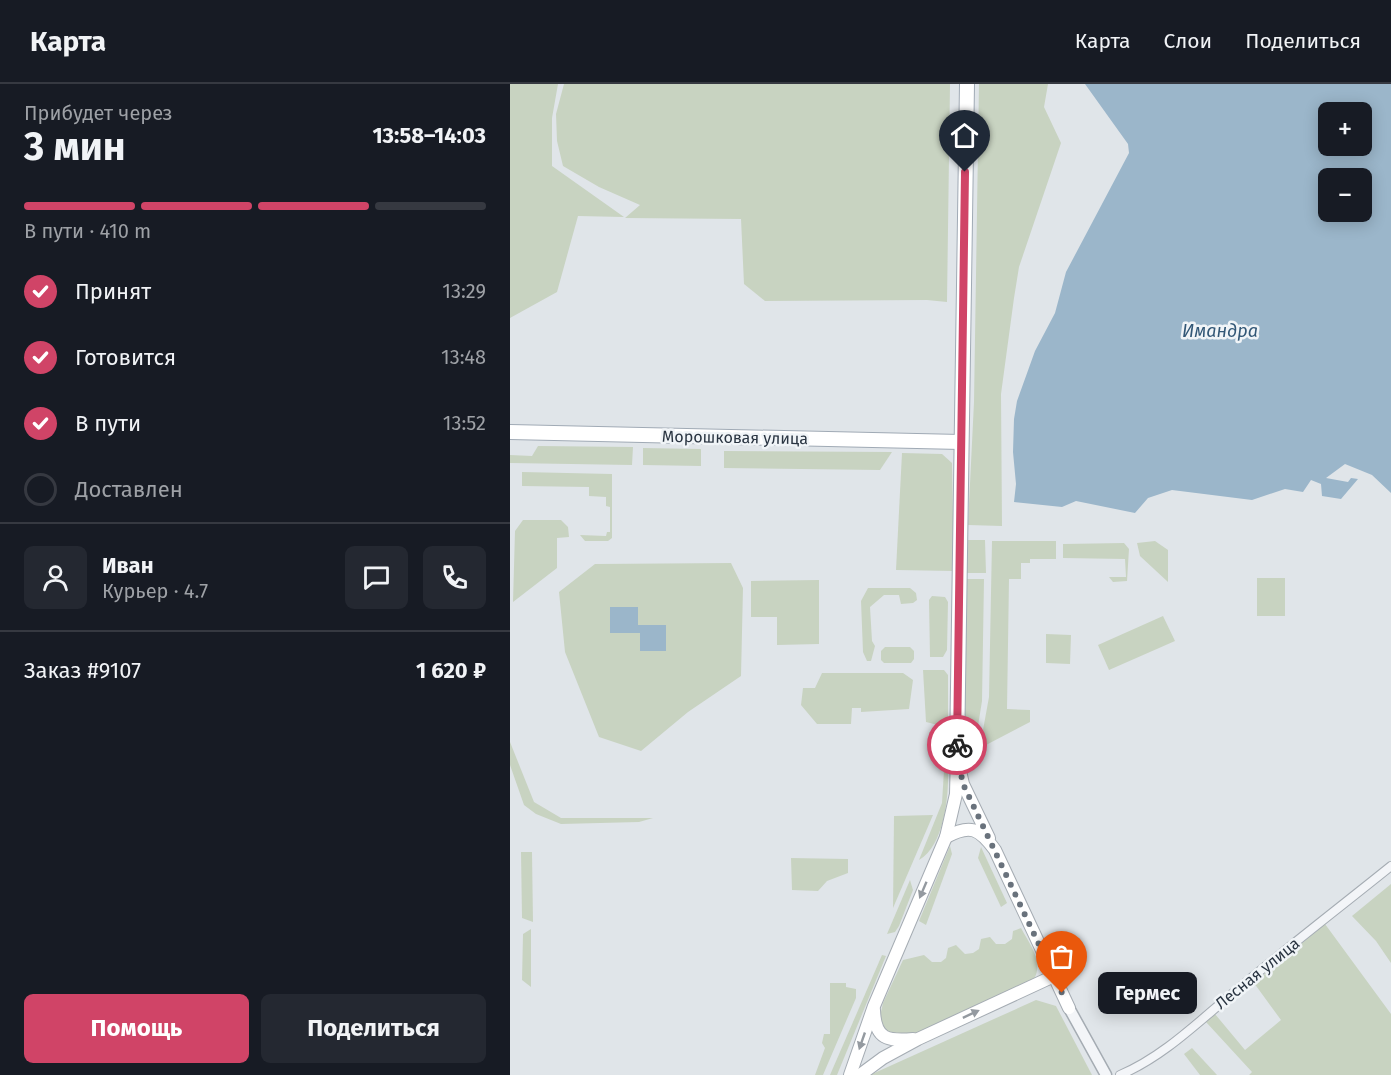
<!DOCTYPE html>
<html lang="ru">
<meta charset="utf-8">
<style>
:root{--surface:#171b24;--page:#242831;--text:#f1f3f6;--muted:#9ea1a6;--line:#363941;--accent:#d04467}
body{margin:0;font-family:"Fira Sans",sans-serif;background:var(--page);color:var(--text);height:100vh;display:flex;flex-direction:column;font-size:22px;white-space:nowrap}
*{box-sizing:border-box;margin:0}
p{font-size:20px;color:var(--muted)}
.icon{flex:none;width:33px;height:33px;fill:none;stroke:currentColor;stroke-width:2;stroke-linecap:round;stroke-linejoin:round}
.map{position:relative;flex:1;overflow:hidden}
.drawer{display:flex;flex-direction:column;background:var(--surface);width:510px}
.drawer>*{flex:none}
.fabs{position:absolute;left:808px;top:18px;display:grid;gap:12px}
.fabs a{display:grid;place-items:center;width:54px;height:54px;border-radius:9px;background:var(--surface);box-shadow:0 3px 15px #0003;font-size:30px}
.pin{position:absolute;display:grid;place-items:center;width:51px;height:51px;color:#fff;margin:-62px -26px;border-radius:50% 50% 50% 0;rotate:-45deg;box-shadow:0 0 6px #0007}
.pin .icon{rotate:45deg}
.courier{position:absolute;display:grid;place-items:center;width:60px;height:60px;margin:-30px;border:4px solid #d04467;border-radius:50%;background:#fff;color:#222;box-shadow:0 2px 8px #0007}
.bubble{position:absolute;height:42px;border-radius:9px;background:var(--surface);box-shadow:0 3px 15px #0003;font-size:20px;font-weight:700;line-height:42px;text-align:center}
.overview em{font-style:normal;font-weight:700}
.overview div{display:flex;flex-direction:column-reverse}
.overview{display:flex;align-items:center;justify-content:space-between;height:102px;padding:0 24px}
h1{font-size:39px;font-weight:700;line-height:45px}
.bar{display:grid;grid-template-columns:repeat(4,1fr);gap:9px 6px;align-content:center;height:72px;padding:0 24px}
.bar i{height:8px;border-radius:4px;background:var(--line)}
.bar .current{background:var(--accent)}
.bar p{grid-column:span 4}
.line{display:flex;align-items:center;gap:15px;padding:0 24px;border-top:2px solid var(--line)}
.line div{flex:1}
.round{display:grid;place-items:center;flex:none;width:63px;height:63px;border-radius:9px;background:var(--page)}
ol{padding:0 24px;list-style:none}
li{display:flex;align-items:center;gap:18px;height:66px}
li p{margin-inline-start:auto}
li .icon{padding:6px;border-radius:50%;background:var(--accent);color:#fff;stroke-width:4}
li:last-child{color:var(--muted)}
li i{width:33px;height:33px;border:3px solid var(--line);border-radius:50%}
.action{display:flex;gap:12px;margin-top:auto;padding:12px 24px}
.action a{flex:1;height:69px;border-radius:9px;background:var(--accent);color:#fff;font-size:24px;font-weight:700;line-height:69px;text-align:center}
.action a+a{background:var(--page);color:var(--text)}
header{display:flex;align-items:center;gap:36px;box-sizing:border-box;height:84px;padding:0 30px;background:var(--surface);border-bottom:2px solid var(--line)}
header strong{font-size:28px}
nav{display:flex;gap:33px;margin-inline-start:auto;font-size:21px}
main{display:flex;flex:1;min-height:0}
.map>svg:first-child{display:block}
.green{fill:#c8d3c1}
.water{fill:#9bb6ca;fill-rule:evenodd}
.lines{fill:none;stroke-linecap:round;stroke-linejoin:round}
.minor-casing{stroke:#a5acb3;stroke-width:10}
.tertiary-casing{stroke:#a5acb3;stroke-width:13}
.secondary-casing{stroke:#a5acb3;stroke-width:14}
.primary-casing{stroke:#a0aab5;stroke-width:16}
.minor{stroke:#f3f5f8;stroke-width:8}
.tertiary{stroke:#f3f5f8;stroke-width:10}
.secondary{stroke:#fff;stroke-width:12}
.primary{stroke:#fff;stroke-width:14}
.oneway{fill:#949aa0}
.done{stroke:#69727c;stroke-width:6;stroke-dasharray:0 10.8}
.route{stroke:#d04467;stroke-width:8}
.labels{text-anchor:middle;stroke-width:5;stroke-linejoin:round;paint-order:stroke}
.street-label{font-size:16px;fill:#293441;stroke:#f0f4f7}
.water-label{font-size:18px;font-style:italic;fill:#325776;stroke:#f0f4f7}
</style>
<header>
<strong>Карта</strong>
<nav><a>Карта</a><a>Слои</a><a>Поделиться</a></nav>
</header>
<main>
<section class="drawer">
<div class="overview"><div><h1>3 мин</h1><p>Прибудет через</p></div><em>13:58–14:03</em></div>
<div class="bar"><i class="current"></i><i class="current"></i><i class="current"></i><i></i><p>В пути · 410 m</p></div>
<ol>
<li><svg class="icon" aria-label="check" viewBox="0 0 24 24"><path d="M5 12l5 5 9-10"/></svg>Принят<p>13:29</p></li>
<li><svg class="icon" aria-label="check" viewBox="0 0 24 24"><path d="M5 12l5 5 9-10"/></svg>Готовится<p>13:48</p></li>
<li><svg class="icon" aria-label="check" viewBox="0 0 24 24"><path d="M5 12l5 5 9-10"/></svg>В пути<p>13:52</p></li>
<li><i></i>Доставлен</li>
</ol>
<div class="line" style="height:108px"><a class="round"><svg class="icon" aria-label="person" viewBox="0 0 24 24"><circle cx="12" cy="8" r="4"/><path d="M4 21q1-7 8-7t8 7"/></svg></a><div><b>Иван</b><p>Курьер · 4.7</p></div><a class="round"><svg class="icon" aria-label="chat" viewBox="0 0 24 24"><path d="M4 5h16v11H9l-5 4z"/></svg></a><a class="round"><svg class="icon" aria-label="phone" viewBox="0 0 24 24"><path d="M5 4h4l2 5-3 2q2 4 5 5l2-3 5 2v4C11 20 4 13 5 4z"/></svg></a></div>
<div class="line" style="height:78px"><div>Заказ #9107</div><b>1 620 ₽</b></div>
<div class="action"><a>Помощь</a><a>Поделиться</a></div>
</section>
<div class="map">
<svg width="881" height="991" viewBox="0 0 881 991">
<rect width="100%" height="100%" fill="#e0e5e9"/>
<g class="green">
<path d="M 0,0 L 48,0 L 42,34 L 42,82 L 114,133 L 68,132 L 47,208 L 0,234 Z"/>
<path d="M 54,0 L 440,0 L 437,218 L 417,216 L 255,217 L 234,200 L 231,135 L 115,134 L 130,121 L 89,103 L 53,82 L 47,57 L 46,30 Z"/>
<path d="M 469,0 L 538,0 L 534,23 L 551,59 L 509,183 L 504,214 L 491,310 L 492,442 L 458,441 L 464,318 Z"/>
<path d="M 28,362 L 123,363 L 122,381 L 0,379 L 0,371 L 22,372 Z"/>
<path d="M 133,364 L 191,365 L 191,382 L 133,381 Z"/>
<path d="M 214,367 L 382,368 L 370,386 L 214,384 Z"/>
<path d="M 392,369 L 432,370 L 442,379 L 444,487 L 386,486 Z"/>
<path d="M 12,388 L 102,390 L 102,454 L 98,457 L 75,457 L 70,451 L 96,452 L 97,448 L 100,448 L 100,423 L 96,422 L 96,413 L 79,412 L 79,403 L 12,402 Z"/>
<path d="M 13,436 L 51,436 L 58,443 L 59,453 L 47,454 L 47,484 L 3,518 L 5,447 Z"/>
<path d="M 456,456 L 475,456 L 476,489 L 456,489 Z"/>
<path d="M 482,457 L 546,457 L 546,475 L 520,475 L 520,479 L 511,479 L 511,495 L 499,495 L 497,625 L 520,626 L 520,638 L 476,661 L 473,646 L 479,613 Z"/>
<path d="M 645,457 L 658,466 L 658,498 L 630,472 L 627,459 Z"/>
<path d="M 614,459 L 619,465 L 617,497 L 603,498 L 599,493 L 616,493 L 615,475 L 553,474 L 553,460 Z"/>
<path d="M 221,479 L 233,504 L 231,592 L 178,628 L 131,667 L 89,653 L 55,568 L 49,508 L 85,480 Z"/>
<rect x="747" y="494" width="28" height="38"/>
<path d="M 457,495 L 474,495 L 472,617 L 467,648 L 470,662 L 452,666 Z"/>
<path d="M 309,496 L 309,560 L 267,561 L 267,533 L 241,533 L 241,497 Z"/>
<path d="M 358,504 L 400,504 L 406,509 L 407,516 L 403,519 L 391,520 L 389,511 L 374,511 L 360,523 L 362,557 L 365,562 L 361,577 L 357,577 L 353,568 L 351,517 Z"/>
<path d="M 422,512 L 435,513 L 438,518 L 437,566 L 433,573 L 420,573 L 419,516 Z"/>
<path d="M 653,532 L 665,557 L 599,586 L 588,561 Z"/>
<path d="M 536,550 L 561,551 L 560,580 L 536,579 Z"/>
<path d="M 375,563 L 400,563 L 404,567 L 404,575 L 401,579 L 374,579 L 371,576 L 371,567 Z"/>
<path d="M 413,586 L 434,586 L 438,591 L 438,638 L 428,641 L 416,638 Z"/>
<path d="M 312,589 L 393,589 L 403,596 L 399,625 L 351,628 L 351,624 L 342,624 L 341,640 L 307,640 L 291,621 L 293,604 L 305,604 Z"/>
<path d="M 419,648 L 437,648 L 436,681 L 431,681 Z"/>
<path d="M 0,658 L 24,718 L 51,734 L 143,734 L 129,738 L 51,740 L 26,730 L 14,721 L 0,681 Z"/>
<path d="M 434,686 L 438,686 C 439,712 434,762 409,776 L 432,719 Z"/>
<path d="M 423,731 L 383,824 L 384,732 Z"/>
<path d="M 440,762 L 442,770 L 416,841 L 409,837 Z"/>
<path d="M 471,763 L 497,819 L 491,823 L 468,774 Z"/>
<path d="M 11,768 L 22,768 L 23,838 L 12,834 Z"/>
<path d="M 281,774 L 338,775 L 338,789 L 317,797 L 308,807 L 282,806 Z"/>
<path d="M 400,796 L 403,806 L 389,842 L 385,848 L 377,850 Z"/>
<path d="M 881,800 L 881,879 L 866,857 L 842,832 Z"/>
<path d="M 815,840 L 881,930 L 881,991 L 739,991 L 742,988 L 696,938 L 705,930 L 735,966 L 771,936 L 744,899 Z"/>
<path d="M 511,844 C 519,859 534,878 524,895 L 396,954 L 374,947 L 369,937 L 373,919 L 393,876 L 414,871 L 422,878 L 431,878 L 436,874 L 438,864 L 446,861 L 455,870 L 463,869 L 469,865 L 471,855 L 480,853 L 486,860 L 495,860 L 502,855 L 503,847 Z"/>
<path d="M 21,845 L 21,903 L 12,896 L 13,850 Z"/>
<path d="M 372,871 L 376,872 L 327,991 L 320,991 Z"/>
<path d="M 320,899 L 336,899 L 336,903 L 346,905 L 346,914 L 313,991 L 305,991 L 315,964 L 312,959 L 314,950 L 320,950 Z"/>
<path d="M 526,916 L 546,922 L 582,991 L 360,991 Z"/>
<path d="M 682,964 L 707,991 L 690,991 L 674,970 Z"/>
</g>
<g class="water">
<path d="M 575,0 L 881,0 L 881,409 L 862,391 L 835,380 L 816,394 L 838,398 L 841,394 L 848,395 L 831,415 L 812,412 L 811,400 L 801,396 L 793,408 L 775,405 L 742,416 L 662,406 L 638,414 L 625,429 L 566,417 L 552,423 L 504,418 L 506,400 L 503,368 L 504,335 L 507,317 L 525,267 L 545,229 L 556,188 L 619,69 L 618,60 ZM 819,28 L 852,28 L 852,62 L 819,62 ZM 819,94 L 852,94 L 852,128 L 819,128 Z"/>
<path d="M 100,523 L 128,523 L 128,541 L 156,541 L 156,567 L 130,567 L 130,549 L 100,549 Z"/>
</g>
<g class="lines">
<g class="minor-casing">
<path id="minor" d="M 610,991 C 655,972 691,935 728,905 C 778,863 830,823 881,782"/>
</g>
<g class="tertiary-casing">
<path id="tertiary" d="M 559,924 L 596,991"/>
</g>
<g class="secondary-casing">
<g id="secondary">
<path d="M 450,687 L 453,700 L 479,754"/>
<path d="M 436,753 C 460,740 469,744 485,766 L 559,924"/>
<path d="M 364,926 C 365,956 378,957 403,955"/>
<path d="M 340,991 L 364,922 L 436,753 L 446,710 L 447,670"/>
<path d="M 350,991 L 373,974 L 408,955 L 544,892"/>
</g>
</g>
<g class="primary-casing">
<g id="primary">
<path d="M 0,348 L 451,358"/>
<path d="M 447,670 L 457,0"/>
</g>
</g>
<use href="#minor" class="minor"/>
<use href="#tertiary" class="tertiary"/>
<use href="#secondary" class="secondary"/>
<use href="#primary" class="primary"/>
</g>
<defs><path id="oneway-solid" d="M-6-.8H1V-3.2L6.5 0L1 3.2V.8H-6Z" transform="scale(1.5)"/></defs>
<g class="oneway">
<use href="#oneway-solid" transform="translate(413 806) rotate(113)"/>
<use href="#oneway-solid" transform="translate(461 930) rotate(-25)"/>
<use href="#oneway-solid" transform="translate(352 957) rotate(109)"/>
</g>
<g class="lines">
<path class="done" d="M 447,661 L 447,670 L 453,700 L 552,909"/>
<path class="route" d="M 447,661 L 455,88"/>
</g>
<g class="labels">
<g class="street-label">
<text transform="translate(225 353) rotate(1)" y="6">Морошковая улица</text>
<text transform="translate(747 889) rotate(-39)" y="6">Лесная улица</text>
</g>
<g class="water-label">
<text x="710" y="253">Имандра</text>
</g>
</g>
</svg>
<div class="fabs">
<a>+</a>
<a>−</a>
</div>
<div class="pin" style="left:552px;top:909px;background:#ea580c"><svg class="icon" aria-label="bag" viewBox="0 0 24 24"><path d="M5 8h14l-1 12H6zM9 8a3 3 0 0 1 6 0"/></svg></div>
<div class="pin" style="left:455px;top:88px;background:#1f2937"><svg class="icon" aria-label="home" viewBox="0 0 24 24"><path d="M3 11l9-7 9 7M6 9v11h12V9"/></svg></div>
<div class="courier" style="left:447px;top:661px"><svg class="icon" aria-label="bike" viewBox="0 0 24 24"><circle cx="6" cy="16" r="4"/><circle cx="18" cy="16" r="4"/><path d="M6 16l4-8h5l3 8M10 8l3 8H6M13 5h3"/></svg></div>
<div class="bubble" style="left:588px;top:888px;width:99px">Гермес</div>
</div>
</main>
